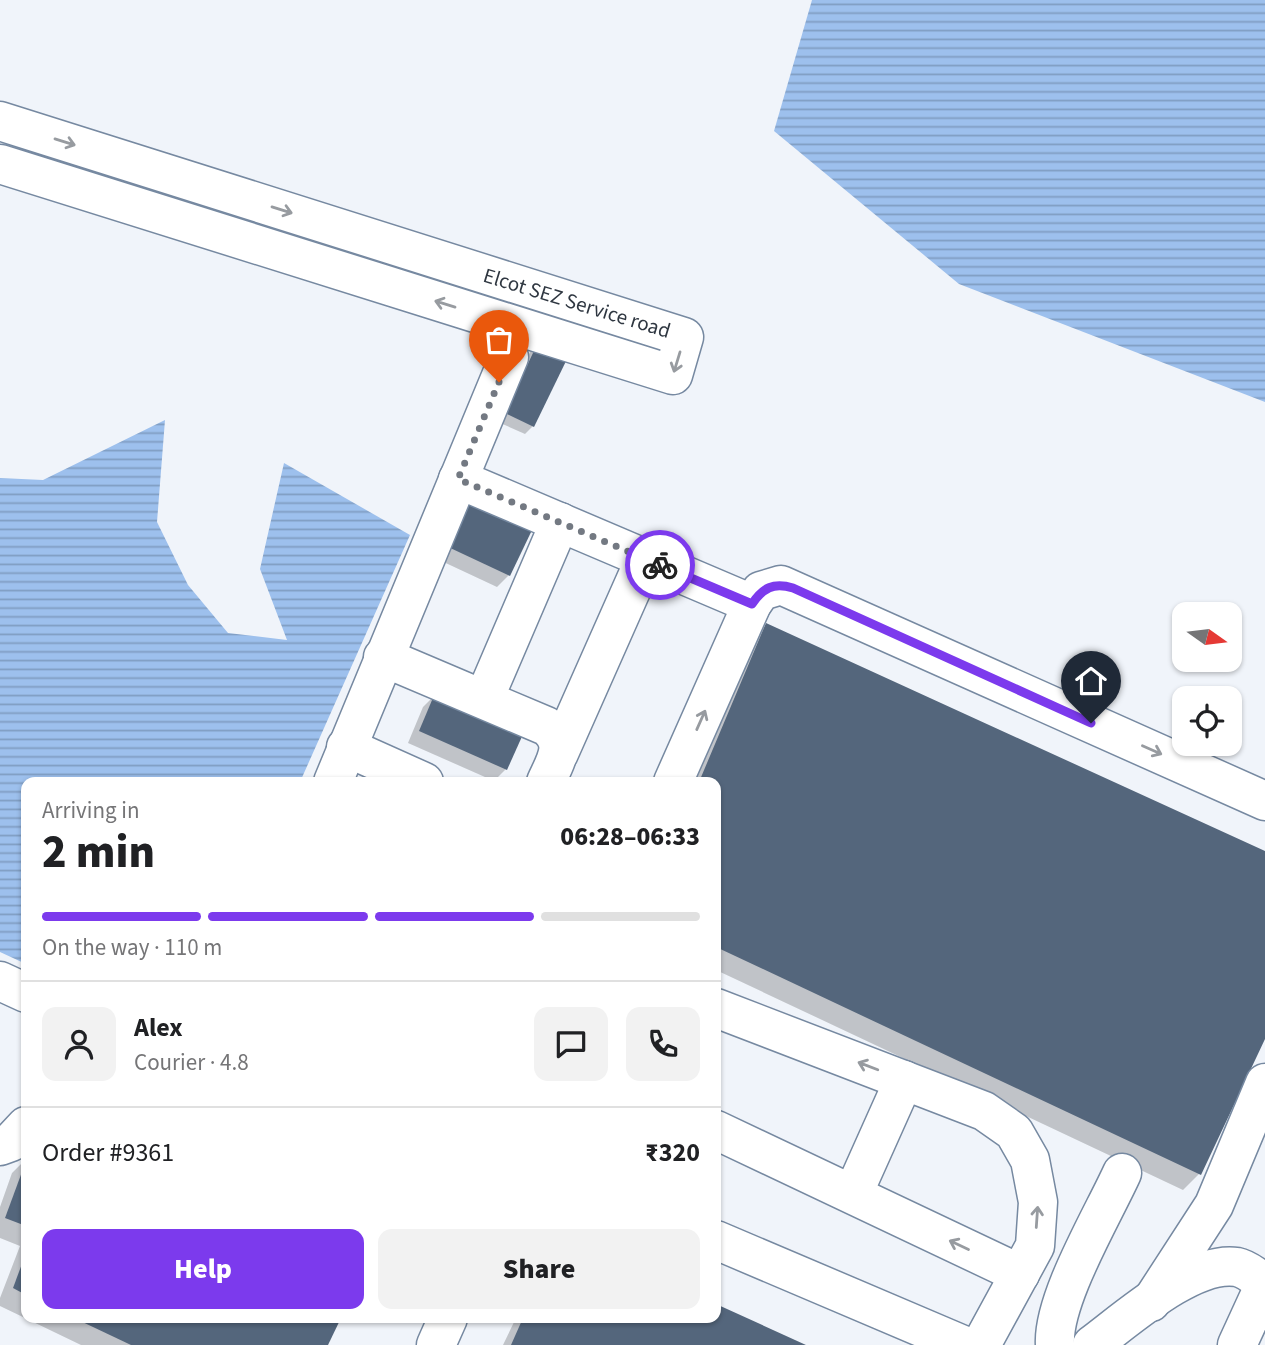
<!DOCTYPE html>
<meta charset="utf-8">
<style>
:root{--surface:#fff;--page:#f2f2f2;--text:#202124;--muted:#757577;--line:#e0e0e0;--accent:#7c3aed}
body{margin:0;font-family:"Source Sans 3",sans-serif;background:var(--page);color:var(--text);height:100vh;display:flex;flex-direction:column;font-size:26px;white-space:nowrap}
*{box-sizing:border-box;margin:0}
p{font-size:23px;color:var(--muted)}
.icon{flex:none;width:38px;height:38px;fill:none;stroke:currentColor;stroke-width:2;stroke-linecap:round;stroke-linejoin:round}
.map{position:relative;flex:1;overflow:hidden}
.side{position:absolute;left:21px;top:777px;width:700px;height:546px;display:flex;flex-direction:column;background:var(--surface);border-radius:14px;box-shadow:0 2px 5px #0004}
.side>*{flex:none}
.needle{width:46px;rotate:104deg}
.controls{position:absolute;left:1172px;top:602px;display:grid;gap:14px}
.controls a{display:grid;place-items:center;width:70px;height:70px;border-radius:14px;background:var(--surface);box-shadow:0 2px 5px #0004;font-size:35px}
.pin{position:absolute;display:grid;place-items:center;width:60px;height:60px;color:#fff;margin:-72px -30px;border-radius:50% 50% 50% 0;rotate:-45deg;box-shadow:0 0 7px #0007}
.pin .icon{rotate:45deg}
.courier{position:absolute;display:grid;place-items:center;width:70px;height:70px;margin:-35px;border:5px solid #7c3aed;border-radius:50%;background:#fff;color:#222;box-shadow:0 2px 9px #0007}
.summary em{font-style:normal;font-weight:800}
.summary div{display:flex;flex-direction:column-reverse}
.summary{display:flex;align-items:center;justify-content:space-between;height:119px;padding:0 21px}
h1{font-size:46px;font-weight:800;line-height:52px}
.bar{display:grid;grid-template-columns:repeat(4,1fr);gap:10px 7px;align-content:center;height:84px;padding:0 21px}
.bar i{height:9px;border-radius:5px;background:var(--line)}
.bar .selected{background:var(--accent)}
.bar p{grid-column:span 4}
.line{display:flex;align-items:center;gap:18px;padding:0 21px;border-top:2px solid var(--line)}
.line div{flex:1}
.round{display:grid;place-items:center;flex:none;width:74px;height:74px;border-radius:14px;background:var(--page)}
.primary-button{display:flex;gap:14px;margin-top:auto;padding:14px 21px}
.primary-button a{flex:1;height:80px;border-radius:14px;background:var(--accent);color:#fff;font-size:28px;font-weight:800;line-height:80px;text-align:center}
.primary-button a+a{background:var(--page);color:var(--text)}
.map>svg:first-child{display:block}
.water{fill:url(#water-rules)}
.shadow{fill:#0003}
.building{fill:#54667c}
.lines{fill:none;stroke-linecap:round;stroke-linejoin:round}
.minor-casing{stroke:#7689a1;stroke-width:41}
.minor{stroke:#fff;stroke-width:38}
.oneway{stroke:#979ba0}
.done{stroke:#737982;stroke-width:7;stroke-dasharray:0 12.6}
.route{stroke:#7c3aed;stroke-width:9}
.labels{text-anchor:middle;stroke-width:7;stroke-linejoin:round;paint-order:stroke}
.street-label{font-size:21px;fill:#2f3741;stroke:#fff}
</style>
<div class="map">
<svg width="1265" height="1345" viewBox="0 0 1265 1345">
<defs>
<pattern id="water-rules" width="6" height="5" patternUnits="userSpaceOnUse" patternTransform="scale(1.75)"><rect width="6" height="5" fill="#9dc0ed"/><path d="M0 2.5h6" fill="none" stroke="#809dc2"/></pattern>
</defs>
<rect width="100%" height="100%" fill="#f0f4fa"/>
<g class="water">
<path d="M 812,0 L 1265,0 L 1265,402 L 959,284 L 774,131 Z"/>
<path d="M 165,420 L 157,522 L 188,585 L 228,633 L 287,640 L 260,569 L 284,463 L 410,535 L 300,782 L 26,782 L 26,964 L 0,952 L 0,478 L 43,480 Z"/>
</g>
<g class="shadow">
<path d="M 531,350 L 567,356 L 533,426 L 525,434 L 498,422 Z"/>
<path d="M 456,512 L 509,575 L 497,587 L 435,558 Z"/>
<path d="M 766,625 L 1265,853 L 1265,1035 L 1200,1173 L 1183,1190 L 716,970 L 716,782 L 691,782 L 750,642 Z"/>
<path d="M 435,695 L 506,769 L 494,781 L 408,743 L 423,707 Z"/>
<path d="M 26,1159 L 26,1318 L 339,1318 L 326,1345 L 81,1345 L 0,1306 L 0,1298 L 20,1246 L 0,1238 L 0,1207 L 12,1173 Z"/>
<path d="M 716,1306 L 801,1345 L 503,1345 L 516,1318 L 716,1318 Z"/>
</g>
<g class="building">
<path d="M 539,340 L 569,355 L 534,427 L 505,413 Z"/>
<path d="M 468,498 L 533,528 L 510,576 L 446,546 Z"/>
<path d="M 766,623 L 1265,851 L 1265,1039 L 1201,1175 L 716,947 L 716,782 L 699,782 Z"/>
<path d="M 435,693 L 524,732 L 507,770 L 419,731 Z"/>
<path d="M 26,1161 L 26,1226 L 5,1218 Z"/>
<path d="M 26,1253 L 26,1295 L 13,1288 Z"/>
<path d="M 716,1304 L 806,1345 L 511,1345 L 523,1318 L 716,1318 Z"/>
<path d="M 74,1318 L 341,1318 L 328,1345 L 131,1345 Z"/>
</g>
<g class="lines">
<g class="minor-casing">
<g id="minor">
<path d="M 0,121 L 684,337 L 673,375 L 0,164"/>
<path d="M 458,479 L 752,604"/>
<path d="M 383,657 L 546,726 C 568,743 556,760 546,782"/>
<path d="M 484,699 L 560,522"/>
<path d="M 346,747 L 424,782"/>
<path d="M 559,753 L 645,559"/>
<path d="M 333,782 L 509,357"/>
<path d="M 673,782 L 752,604 L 761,591 L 781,585 L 1265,801"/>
<path d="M 0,981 L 26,993"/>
<path d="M 716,1008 L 984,1111 L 1014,1132 L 1030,1160 L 1038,1202 L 1035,1246 L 981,1345"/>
<path d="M 716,1130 L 1020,1274"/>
<path d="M 0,1146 L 11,1142 L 26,1126"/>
<path d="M 853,1194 L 904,1080"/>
<path d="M 716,1240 L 963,1345"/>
<path d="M 1151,1302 L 1214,1205 L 1265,1083"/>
<path d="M 436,1345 L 448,1318"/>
<path d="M 1055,1345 C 1052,1300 1102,1217 1122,1173"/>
<path d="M 1092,1345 C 1127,1319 1192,1260 1237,1267 C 1247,1269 1257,1278 1265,1283"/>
<path d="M 1237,1345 L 1265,1284"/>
</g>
</g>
<use href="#minor" class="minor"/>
</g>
<defs><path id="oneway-shaft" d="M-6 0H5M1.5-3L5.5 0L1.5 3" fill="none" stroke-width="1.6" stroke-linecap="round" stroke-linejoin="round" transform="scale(1.75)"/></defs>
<g class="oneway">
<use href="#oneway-shaft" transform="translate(65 142) rotate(17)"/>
<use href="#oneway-shaft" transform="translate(282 210) rotate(17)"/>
<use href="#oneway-shaft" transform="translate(445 304) rotate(-163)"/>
<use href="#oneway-shaft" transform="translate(677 362) rotate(107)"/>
<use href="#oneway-shaft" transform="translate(701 720) rotate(-66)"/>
<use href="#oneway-shaft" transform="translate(1152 750) rotate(24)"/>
<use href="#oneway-shaft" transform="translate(868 1066) rotate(-159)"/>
<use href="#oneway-shaft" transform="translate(1037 1217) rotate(-86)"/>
<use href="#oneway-shaft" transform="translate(959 1245) rotate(-155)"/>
</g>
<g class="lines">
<path class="done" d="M 499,382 L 458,479 L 660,565"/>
<path class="route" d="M 660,565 L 752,604 C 763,588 773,582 793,588 L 1091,723"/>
</g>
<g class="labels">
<g class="street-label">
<text transform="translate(577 303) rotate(17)" y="7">Elcot SEZ Service road</text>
</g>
</g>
</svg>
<div class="controls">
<a><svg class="needle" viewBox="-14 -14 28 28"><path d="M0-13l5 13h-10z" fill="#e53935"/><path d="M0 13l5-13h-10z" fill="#757577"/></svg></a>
<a><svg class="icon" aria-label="locate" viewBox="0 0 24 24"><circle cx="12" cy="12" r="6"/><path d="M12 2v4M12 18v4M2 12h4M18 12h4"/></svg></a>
</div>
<div class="pin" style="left:499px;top:382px;background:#ea580c"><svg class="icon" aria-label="bag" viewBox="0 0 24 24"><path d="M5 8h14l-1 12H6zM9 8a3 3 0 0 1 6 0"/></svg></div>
<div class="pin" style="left:1091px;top:723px;background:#1f2937"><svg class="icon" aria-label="home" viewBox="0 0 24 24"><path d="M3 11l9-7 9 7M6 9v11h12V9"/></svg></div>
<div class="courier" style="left:660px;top:565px"><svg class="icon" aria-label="bike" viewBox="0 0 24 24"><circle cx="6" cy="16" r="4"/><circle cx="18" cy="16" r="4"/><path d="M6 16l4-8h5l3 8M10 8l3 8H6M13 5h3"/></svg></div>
<section class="side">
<div class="summary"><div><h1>2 min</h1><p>Arriving in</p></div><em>06:28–06:33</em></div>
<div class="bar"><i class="selected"></i><i class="selected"></i><i class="selected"></i><i></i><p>On the way · 110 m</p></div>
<div class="line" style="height:126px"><a class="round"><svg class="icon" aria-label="person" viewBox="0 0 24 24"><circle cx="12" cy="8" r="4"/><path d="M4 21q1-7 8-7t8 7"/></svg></a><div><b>Alex</b><p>Courier · 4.8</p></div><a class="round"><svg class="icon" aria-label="chat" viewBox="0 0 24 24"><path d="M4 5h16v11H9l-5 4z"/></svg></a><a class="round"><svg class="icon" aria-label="phone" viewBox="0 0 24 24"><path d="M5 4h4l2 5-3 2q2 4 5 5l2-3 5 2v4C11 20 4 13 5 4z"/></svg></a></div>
<div class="line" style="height:91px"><div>Order #9361</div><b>₹320</b></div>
<div class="primary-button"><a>Help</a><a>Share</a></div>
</section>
</div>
